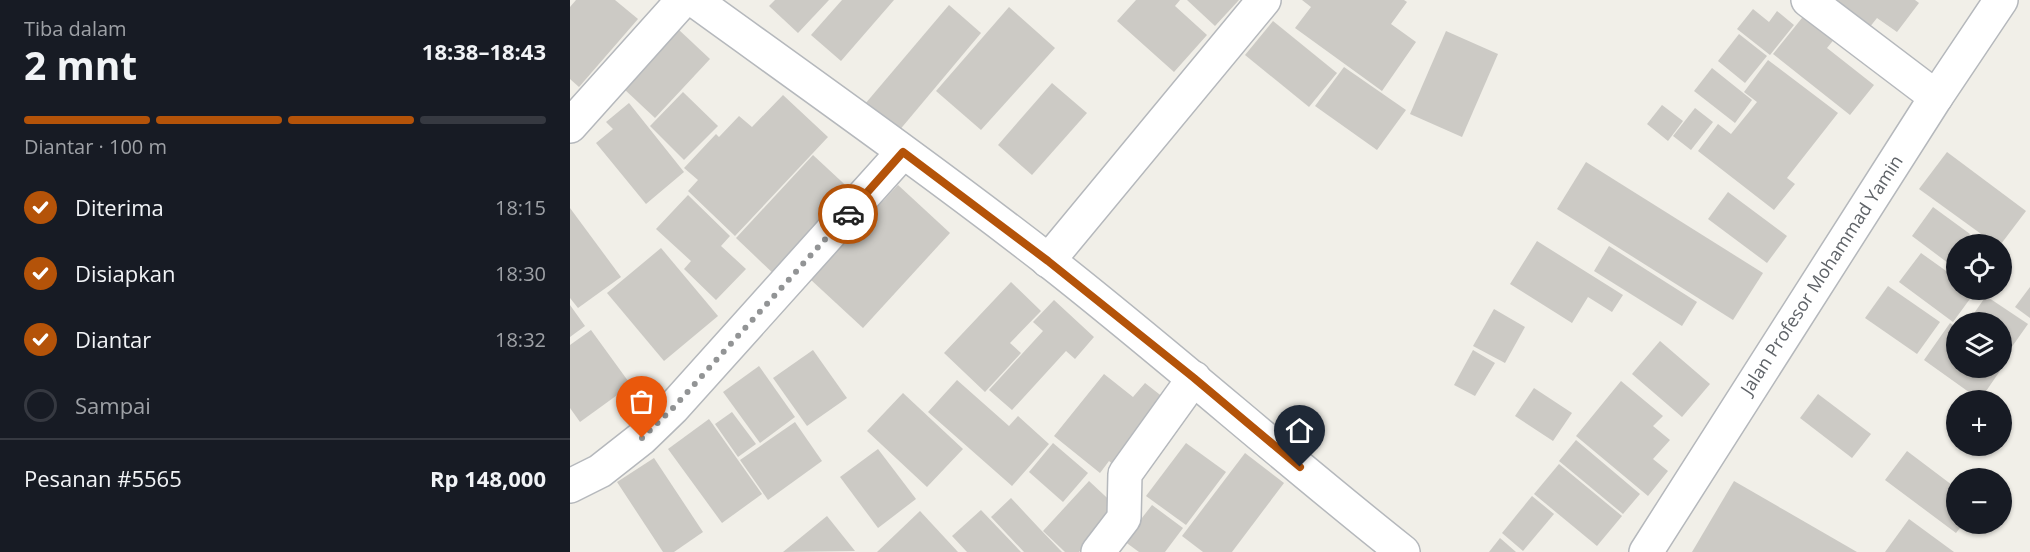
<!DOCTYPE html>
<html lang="id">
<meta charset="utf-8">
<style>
:root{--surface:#171b24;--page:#20242c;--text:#f1f3f6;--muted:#9ea1a6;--line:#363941;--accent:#b45309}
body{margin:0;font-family:"Open Sans",sans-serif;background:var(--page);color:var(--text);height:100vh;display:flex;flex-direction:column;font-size:22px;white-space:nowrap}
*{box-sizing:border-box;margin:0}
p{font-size:20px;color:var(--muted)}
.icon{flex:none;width:33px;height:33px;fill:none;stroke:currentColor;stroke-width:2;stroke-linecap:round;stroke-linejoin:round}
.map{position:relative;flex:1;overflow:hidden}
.drawer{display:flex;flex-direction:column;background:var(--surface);width:570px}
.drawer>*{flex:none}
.fabs{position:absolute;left:1376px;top:234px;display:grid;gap:12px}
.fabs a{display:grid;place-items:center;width:66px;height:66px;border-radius:50%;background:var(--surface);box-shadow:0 2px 4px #0004;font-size:30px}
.pin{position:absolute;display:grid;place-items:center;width:51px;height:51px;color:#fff;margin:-62px -26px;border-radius:50% 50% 50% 0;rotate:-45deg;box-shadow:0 0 6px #0007}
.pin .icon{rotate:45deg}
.courier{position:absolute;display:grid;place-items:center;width:60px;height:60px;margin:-30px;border:4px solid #b45309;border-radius:50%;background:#fff;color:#222;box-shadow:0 2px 8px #0007}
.summary em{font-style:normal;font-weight:700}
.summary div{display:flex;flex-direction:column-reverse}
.summary{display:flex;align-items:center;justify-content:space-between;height:102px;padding:0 24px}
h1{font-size:39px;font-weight:700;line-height:45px}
.bar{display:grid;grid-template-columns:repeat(4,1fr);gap:9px 6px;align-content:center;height:72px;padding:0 24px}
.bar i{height:8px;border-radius:4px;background:var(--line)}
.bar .on{background:var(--accent)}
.bar p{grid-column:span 4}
.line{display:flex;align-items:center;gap:15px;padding:0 24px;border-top:2px solid var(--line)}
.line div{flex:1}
ol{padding:0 24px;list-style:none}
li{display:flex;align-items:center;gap:18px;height:66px}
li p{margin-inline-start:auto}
li .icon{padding:6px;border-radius:50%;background:var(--accent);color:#fff;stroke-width:4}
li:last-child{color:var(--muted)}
li i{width:33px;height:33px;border:3px solid var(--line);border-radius:50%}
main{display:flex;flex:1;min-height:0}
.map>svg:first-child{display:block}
.building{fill:#cccac5}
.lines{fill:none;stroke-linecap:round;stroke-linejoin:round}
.street-casing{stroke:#b5b8bc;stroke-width:36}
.street{stroke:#fff;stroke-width:33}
.done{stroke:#929495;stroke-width:6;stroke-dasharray:0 10.8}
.route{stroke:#b45309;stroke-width:8}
.labels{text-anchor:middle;stroke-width:4.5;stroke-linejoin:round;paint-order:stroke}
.street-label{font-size:18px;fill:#5f6368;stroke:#fff}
</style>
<main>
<section class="drawer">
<div class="summary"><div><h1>2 mnt</h1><p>Tiba dalam</p></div><em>18:38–18:43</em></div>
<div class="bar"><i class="on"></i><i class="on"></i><i class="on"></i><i></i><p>Diantar · 100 m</p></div>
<ol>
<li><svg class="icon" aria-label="check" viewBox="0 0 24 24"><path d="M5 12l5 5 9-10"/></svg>Diterima<p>18:15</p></li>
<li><svg class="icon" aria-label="check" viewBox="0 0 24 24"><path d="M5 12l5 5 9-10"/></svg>Disiapkan<p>18:30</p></li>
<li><svg class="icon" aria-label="check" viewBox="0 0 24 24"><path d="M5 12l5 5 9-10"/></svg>Diantar<p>18:32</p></li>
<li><i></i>Sampai</li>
</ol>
<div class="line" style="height:78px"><div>Pesanan #5565</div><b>Rp 148,000</b></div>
</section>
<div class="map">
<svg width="1460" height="552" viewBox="0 0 1460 552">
<rect width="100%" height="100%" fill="#f1efe8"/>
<g class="building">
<path d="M 6,0 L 45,0 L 68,19 L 9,87 L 0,79 L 0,7 Z"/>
<path d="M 205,0 L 259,0 L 228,33 L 199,6 Z"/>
<path d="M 272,0 L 324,0 L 271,61 L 241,35 Z"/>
<path d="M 566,0 L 610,0 L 605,6 L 637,35 L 604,72 L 547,21 Z"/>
<path d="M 617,0 L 669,0 L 645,26 Z"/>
<path d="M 732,0 L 834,0 L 837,2 L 821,24 L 846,42 L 812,91 L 725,28 L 741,7 Z"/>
<path d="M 1253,0 L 1345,0 L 1349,3 L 1327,32 L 1307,18 L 1295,33 Z"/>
<path d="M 379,5 L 411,33 L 328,132 L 295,104 Z"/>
<path d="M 439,7 L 485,48 L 411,130 L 366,91 Z"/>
<path d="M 1183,9 L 1199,22 L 1207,11 L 1224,25 L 1200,55 L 1167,29 Z"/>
<path d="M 1236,13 L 1266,37 L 1257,48 L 1304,85 L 1280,115 L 1203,54 Z"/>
<path d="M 703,21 L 767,73 L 739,107 L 675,55 Z"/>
<path d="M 108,29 L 140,59 L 85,118 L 53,88 Z"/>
<path d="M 876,31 L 928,54 L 892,137 L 840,114 Z"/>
<path d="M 1169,34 L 1197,56 L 1175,83 L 1148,61 Z"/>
<path d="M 1198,60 L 1268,113 L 1217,178 L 1225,184 L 1204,210 L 1128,151 L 1148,124 L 1161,134 L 1187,102 L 1174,92 Z"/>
<path d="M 774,67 L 836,110 L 807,150 L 745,106 Z"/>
<path d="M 1142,68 L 1182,100 L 1165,123 L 1124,91 Z"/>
<path d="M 482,83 L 517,113 L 462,175 L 428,145 Z"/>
<path d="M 113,92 L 148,126 L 114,160 L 80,126 Z"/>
<path d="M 213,95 L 258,137 L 165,236 L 118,191 L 128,180 L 114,168 L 146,134 L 149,137 L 169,116 L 182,127 Z"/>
<path d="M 59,103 L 114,172 L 76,204 L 26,143 L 43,129 L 36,122 Z"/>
<path d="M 1092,105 L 1113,121 L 1098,141 L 1077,124 Z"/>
<path d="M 1125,108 L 1143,122 L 1121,150 L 1103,136 Z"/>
<path d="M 1377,152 L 1456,211 L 1431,244 L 1425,244 L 1349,189 Z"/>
<path d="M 243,155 L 285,194 L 207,277 L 166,238 Z"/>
<path d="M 1016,162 L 1193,273 L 1163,320 L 987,209 Z"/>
<path d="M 328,185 L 380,233 L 293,328 L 240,279 Z"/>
<path d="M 1158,192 L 1217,236 L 1197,263 L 1138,219 Z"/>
<path d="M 118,195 L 160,236 L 151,246 L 176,269 L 146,300 L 114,269 L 121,261 L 86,229 Z"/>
<path d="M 1363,207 L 1400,234 L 1394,243 L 1396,244 L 1386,244 L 1386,269 L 1342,236 Z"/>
<path d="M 0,208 L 51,277 L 8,308 L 0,298 Z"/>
<path d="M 967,241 L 1053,295 L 1042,312 L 1018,297 L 1002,323 L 940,284 Z"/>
<path d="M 1039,246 L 1127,302 L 1112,326 L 1024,271 Z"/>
<path d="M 91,248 L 148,316 L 94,361 L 37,293 Z"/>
<path d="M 1351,253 L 1386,278 L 1386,290 L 1402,290 L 1405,292 L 1383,322 L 1329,282 Z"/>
<path d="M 441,282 L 471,311 L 440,343 L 451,353 L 415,392 L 374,353 Z"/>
<path d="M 1318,286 L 1370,322 L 1347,354 L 1295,318 Z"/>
<path d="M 1460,287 L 1460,318 L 1445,307 Z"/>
<path d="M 1416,296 L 1458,324 L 1434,358 L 1431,355 L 1431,322 L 1398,322 Z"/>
<path d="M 484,300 L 524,337 L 505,359 L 496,351 L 442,410 L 419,390 L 473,331 L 463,322 Z"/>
<path d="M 0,305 L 15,326 L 0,337 Z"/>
<path d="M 924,309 L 955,327 L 935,363 L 903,346 Z"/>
<path d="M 1380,323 L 1386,327 L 1386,368 L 1431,368 L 1431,359 L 1436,362 L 1410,400 L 1354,360 Z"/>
<path d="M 21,330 L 61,385 L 10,422 L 0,408 L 0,345 Z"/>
<path d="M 1090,341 L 1140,384 L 1112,417 L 1062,374 Z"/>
<path d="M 243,350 L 277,398 L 237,426 L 203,378 Z"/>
<path d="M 903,350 L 925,363 L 905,396 L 884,385 Z"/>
<path d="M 189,366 L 225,417 L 190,443 L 153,392 Z"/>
<path d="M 534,374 L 563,397 L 575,383 L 603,405 L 550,470 L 539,461 L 530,473 L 484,436 Z"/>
<path d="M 387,380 L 439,426 L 448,416 L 479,444 L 442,486 L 358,412 Z"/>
<path d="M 1051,381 L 1093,416 L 1083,426 L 1100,440 L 1083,459 L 1098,471 L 1078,496 L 1006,436 Z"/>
<path d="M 964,388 L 1002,413 L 983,441 L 945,416 Z"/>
<path d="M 333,393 L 393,449 L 357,487 L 297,431 Z"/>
<path d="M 1248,394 L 1301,434 L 1282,458 L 1230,418 Z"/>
<path d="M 162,412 L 186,444 L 168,457 L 145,424 Z"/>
<path d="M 139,419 L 192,494 L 152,523 L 98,449 Z"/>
<path d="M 225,422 L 252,461 L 198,500 L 170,460 Z"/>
<path d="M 1006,440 L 1070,494 L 1053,514 L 989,461 Z"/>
<path d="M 483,443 L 518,473 L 493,502 L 459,472 Z"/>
<path d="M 616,443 L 656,472 L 616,525 L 576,496 Z"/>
<path d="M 308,449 L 346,499 L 308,528 L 270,477 Z"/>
<path d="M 1337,451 L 1386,488 L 1386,524 L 1393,524 L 1386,533 L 1315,480 Z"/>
<path d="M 675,453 L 714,483 L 662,552 L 633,552 L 612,536 Z"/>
<path d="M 84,458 L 133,532 L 104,552 L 93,552 L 47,482 Z"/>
<path d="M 989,464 L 1052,516 L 1027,546 L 964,494 Z"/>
<path d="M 519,481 L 549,509 L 509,552 L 495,552 L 473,531 Z"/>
<path d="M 1164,481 L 1287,552 L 1122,552 Z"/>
<path d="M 962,496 L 984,514 L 953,551 L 932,533 Z"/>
<path d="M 441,498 L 469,528 L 492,552 L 454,552 L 421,517 Z"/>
<path d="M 582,505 L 613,528 L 595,552 L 569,552 L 554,541 Z"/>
<path d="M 411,510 L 451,552 L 397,552 L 382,536 Z"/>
<path d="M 350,511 L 388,552 L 307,552 Z"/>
<path d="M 257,516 L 285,551 L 213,552 Z"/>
<path d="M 1339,519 L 1384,552 L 1315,552 Z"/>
<path d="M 930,538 L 946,552 L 919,552 Z"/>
</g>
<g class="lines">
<g class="street-casing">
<g id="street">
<path d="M 124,0 C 243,86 363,171 479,261 C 599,355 713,457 833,552"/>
<path d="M 1238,0 L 1366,97"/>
<path d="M 0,126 L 113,0"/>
<path d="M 478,261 L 694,0"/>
<path d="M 0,486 L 30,471 L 72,438 L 103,408 L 333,152"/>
<path d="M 528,552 L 554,518 L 555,474 L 624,378"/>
<path d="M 1076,552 L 1366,97 L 1431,0"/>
</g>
</g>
<use href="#street" class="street"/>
</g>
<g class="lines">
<path class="done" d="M 72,438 L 103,408 L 278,214"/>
<path class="route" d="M 278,214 L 333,152 L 478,261 L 624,378 L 730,467"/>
</g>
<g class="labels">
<g class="street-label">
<text transform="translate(1252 275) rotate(-57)" y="6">Jalan Profesor Mohammad Yamin</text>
</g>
</g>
</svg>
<div class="fabs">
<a><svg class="icon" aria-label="locate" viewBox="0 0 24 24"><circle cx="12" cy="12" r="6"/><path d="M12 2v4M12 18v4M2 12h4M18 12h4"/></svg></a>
<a><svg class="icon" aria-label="layers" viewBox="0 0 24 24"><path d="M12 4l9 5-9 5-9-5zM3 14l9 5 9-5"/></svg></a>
<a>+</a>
<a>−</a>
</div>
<div class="pin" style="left:72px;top:438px;background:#ea580c"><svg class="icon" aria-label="bag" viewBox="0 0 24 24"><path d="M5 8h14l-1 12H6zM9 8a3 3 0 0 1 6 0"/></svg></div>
<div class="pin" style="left:730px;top:467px;background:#1f2937"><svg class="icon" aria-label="home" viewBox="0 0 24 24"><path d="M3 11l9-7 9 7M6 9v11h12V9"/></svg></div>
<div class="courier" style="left:278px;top:214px"><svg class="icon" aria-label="car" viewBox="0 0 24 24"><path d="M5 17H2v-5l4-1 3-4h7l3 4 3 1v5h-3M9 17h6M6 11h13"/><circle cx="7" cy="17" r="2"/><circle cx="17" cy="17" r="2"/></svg></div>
</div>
</main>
